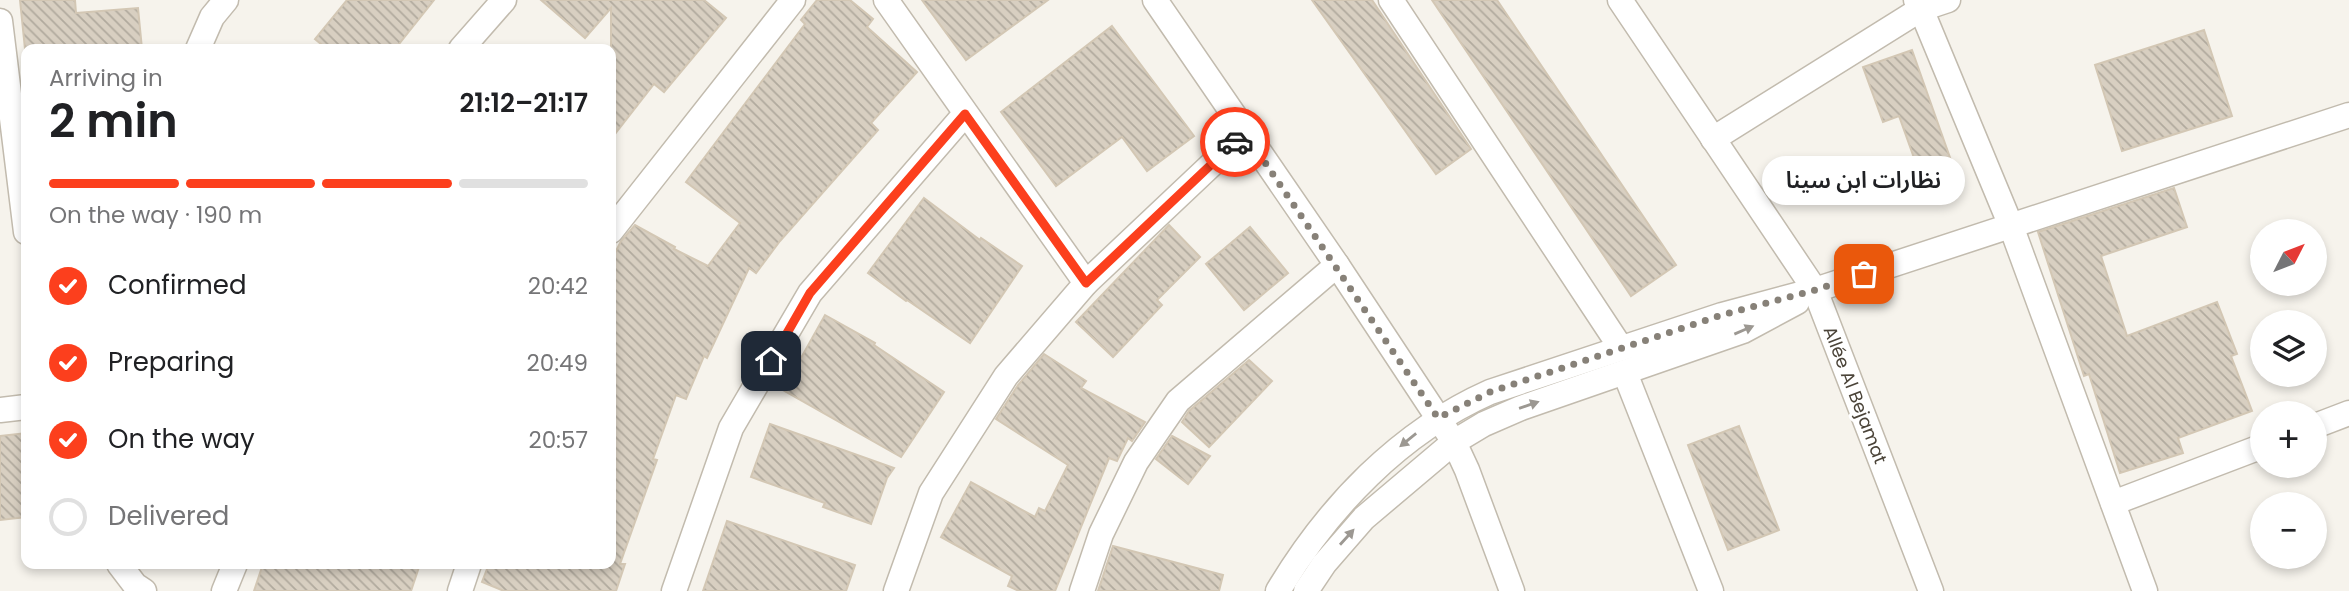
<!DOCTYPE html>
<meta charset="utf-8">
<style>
:root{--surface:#fff;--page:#f6f6f6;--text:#202124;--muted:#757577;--line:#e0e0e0;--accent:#fc3f1d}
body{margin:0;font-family:Poppins,"Noto Sans Arabic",sans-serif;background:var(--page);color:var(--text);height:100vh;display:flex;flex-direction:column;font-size:26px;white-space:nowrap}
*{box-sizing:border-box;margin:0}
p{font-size:23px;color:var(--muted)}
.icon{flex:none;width:38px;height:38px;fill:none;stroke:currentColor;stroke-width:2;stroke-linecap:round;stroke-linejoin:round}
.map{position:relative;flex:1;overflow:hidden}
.side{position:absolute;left:21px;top:44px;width:595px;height:525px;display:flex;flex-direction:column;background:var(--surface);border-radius:14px;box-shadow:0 4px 10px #0003}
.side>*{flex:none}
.needle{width:46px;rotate:48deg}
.controls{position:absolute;left:2250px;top:219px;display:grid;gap:14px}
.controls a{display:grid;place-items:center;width:77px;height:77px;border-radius:50%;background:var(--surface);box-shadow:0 4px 10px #0003;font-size:35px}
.pin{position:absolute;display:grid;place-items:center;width:60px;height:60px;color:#fff;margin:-30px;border-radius:14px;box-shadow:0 4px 10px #0006}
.courier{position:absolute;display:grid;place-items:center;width:70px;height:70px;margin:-35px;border:5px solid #fc3f1d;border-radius:50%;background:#fff;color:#222;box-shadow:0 2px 9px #0007}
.bubble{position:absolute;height:49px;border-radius:24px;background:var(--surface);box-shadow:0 4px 10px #0003;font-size:23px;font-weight:600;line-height:49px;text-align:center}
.head em{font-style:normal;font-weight:600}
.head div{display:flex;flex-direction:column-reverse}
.head{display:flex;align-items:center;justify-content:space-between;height:119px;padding:0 28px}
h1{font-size:46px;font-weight:600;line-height:52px}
.bar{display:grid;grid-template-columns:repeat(4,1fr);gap:10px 7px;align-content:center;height:84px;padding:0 28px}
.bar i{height:9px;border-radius:5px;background:var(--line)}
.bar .on{background:var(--accent)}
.bar p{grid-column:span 4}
ol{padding:0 28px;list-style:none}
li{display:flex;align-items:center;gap:21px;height:77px}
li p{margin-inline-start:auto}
li .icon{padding:7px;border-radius:50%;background:var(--accent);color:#fff;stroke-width:4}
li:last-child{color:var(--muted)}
li i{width:38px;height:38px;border:4px solid var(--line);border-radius:50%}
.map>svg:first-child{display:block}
.building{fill:url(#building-back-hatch);stroke:#d3c7b4;stroke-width:2}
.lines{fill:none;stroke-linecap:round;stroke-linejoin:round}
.minor-casing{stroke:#c2bbae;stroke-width:27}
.minor{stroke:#fff;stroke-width:24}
.oneway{fill:#9c9892}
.done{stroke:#878178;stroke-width:7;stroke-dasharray:0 12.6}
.route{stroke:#fc3f1d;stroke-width:9}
.labels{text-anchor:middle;stroke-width:6;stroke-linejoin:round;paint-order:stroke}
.street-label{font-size:18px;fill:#4b4439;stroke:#fff}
</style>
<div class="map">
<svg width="2349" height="591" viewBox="0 0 2349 591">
<defs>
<pattern id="building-back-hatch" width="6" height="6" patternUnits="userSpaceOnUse" patternTransform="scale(1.75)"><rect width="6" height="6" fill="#d8cfc1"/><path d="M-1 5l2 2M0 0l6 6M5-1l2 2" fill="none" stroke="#b1aa9e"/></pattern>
</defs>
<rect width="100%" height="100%" fill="#f6f3ec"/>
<g class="building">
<path d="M 20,0 L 75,0 L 76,13 L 138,8 L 142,49 L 25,49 Z"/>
<path d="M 347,0 L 434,0 L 395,49 L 327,49 L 315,39 Z"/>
<path d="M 541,0 L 704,0 L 726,18 L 664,92 L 654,84 L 611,139 L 611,8 L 585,38 Z"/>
<path d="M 817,0 L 850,0 L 873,19 L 867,27 L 917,72 L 871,123 L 878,130 L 780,241 L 756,273 L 749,268 L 707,358 L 704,356 L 686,399 L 676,395 L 653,459 L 657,460 L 620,564 L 625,564 L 616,591 L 504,591 L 482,582 L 489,564 L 611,564 L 611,261 L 621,241 L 635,225 L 675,247 L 674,249 L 708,266 L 740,223 L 686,182 L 805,24 L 801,20 Z"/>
<path d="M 922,0 L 1048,0 L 966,60 Z"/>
<path d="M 1312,0 L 1372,0 L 1471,149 L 1436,174 Z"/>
<path d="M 1432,0 L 1497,0 L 1676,265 L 1631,296 Z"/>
<path d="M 1112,26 L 1194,136 L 1147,171 L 1122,137 L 1056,186 L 1001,112 Z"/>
<path d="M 2204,30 L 2232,116 L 2122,151 L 2095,65 Z"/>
<path d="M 1912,50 L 1960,186 L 1928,197 L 1899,116 L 1883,122 L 1863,67 Z"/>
<path d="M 2174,188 L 2187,227 L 2101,256 L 2127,336 L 2217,302 L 2237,354 L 2231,356 L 2252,411 L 2178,438 L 2183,453 L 2120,473 L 2089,374 L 2084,376 L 2038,232 Z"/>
<path d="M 924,198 L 980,240 L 981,238 L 1022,266 L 970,343 L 907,300 L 906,301 L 868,273 Z"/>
<path d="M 1169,225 L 1200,257 L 1157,300 L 1162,305 L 1113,357 L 1076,322 Z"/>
<path d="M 1250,227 L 1288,273 L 1244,310 L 1206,264 Z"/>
<path d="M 825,315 L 875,343 L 874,345 L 944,392 L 901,457 L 783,390 Z"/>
<path d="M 1044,354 L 1086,381 L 1081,388 L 1145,422 L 1132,441 L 1128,438 L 1117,461 L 1109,458 L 1055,591 L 1019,591 L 1008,586 L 1012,576 L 941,537 L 971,482 L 1035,517 L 1039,508 L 1045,511 L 1068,465 L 996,419 L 1018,385 Z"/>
<path d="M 1249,360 L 1272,381 L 1209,447 L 1182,422 L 1189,411 Z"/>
<path d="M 770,424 L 894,468 L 887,478 L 871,524 L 823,507 L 825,503 L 751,477 Z"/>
<path d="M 1739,426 L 1779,530 L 1728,550 L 1688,445 Z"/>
<path d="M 26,433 L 26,517 L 0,520 L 0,436 Z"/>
<path d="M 1172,436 L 1210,456 L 1188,484 L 1156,459 Z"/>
<path d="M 727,521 L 855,565 L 846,591 L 703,591 Z"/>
<path d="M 1113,546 L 1223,575 L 1219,591 L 1098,591 Z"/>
<path d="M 263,564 L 420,564 L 411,591 L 254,591 Z"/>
</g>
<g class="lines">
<g class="minor-casing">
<g id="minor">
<path d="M 886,0 L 1086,283"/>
<path d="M 1155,0 L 1337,265 L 1454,442 L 1467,470 L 1512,591"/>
<path d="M 1391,0 L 1621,348"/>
<path d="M 1620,0 L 1815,290 L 1931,591"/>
<path d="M 1916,0 L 1921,9 L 2011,226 L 2145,591"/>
<path d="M 0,21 L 26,232"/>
<path d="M 198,49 L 212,17 L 226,0"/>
<path d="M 461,49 L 504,0"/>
<path d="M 1713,139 L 1921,9 L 1948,0"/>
<path d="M 611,231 L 793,0"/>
<path d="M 1625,373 L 1711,591"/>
<path d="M 0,410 L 26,407"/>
<path d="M 2315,426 L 2349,413"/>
<path d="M 2113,503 L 2263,446"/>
<path d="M 119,564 L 135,585 L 144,591"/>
<path d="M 224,591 L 235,564"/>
<path d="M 460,591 L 469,564"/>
<path d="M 674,591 L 731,428 L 810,293 L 965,114"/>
<path d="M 896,591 L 931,493 L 1006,376 L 1086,283 L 1245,133"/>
<path d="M 1082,591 L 1101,534 L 1136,462 L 1178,401 L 1337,265"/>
<path d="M 1278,591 C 1328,507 1400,432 1490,392 L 1722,315 L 1815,290 L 2349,115"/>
<path d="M 1306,591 L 1324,564 L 1364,518 L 1454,442 L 1484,424 L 1521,408 L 1743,331 L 1797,302"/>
</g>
</g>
<use href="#minor" class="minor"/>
</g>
<defs><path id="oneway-solid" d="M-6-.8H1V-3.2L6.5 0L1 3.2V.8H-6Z" transform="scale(1.75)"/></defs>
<g class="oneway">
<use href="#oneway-solid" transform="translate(1744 330) rotate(-23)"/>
<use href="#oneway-solid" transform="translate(1529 405) rotate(-19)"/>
<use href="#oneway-solid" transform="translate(1408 440) rotate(141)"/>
<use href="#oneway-solid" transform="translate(1347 537) rotate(-48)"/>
</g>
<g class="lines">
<path class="done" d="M 1235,142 L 1245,133 L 1438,418 L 1490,392 L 1722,315 L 1815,290 L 1864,274"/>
<path class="route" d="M 771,361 L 810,293 L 965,114 L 1086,283 L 1235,142"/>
</g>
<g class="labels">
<g class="street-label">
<text transform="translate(1855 395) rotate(69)" y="6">Allée Al Bejamat</text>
</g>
</g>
</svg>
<div class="controls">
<a><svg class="needle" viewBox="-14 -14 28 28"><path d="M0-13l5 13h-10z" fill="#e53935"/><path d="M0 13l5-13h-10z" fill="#757577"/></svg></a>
<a><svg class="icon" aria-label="layers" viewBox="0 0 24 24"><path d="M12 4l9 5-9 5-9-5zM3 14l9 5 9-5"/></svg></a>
<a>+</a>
<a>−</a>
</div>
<div class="pin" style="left:1864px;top:274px;background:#ea580c"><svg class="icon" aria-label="bag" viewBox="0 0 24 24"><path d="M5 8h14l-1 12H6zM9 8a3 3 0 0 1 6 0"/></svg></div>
<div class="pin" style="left:771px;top:361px;background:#1f2937"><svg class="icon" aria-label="home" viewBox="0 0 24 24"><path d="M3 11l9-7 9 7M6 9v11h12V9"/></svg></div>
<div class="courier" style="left:1235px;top:142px"><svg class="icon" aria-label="car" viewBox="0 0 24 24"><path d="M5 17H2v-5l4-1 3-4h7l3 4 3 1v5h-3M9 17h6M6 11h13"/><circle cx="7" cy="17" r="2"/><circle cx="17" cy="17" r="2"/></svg></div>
<div class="bubble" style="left:1762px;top:156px;width:203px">نظارات ابن سينا</div>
<section class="side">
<div class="head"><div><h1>2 min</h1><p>Arriving in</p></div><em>21:12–21:17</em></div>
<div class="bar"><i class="on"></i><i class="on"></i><i class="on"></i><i></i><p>On the way · 190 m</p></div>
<ol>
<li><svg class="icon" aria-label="check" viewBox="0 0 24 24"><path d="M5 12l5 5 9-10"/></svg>Confirmed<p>20:42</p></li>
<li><svg class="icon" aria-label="check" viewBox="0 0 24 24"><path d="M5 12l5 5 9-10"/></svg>Preparing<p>20:49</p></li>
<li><svg class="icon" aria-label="check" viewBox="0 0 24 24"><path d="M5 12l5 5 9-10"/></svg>On the way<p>20:57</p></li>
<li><i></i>Delivered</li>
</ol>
</section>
</div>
